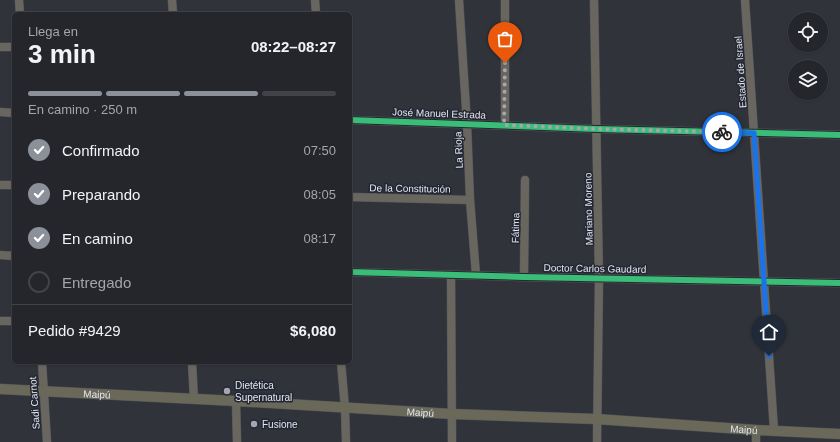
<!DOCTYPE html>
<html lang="es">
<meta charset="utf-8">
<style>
:root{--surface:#24262c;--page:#2c2e34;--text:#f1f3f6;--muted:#a3a5a9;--line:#414348;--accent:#8c9099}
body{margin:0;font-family:Helvetica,sans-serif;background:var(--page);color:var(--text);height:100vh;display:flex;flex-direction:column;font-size:15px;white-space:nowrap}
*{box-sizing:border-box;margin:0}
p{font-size:13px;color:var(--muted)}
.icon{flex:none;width:22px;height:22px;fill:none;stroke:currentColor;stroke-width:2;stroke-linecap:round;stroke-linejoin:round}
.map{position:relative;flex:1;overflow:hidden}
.drawer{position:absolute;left:12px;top:12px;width:340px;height:352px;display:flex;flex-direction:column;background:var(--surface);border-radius:6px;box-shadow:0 1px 3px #0004,0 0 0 1px var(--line)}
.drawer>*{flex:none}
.buttons{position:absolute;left:788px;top:12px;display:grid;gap:8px}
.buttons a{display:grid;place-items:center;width:40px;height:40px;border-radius:50%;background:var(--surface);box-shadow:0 1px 3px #0004,0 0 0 1px var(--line);font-size:20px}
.pin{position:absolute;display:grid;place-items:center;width:34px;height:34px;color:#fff;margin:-41px -17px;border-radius:50% 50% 50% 0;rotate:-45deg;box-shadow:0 0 4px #0007}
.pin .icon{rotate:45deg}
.courier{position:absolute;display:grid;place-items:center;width:40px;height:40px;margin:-20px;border:3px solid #1a73e8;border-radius:50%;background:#fff;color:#222;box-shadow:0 1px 5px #0007}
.head em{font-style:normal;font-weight:600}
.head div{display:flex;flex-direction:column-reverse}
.head{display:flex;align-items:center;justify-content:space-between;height:68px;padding:0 16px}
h1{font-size:26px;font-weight:600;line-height:30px}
.bar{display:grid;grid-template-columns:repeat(4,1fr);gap:6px 4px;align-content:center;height:48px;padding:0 16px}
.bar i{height:5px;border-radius:3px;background:var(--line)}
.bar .active{background:var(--accent)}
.bar p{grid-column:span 4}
.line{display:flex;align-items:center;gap:10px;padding:0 16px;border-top:1px solid var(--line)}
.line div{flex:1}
ol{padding:0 16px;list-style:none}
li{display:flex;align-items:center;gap:12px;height:44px}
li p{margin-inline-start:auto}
li .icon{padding:4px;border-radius:50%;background:var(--accent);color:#fff;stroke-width:4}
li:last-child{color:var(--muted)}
li i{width:22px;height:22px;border:2px solid var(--line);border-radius:50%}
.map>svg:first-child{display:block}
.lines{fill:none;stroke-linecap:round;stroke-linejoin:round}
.minor-casing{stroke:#4d5056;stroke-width:9}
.major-casing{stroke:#4d5056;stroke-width:11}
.minor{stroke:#68665f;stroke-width:8}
.major{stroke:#696859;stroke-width:10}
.cycleway-casing{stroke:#232733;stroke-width:8}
.cycleway{stroke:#3abd76;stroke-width:6}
.done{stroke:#a4a7af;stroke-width:4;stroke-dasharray:0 7.2}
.route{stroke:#1a73e8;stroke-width:5}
.poi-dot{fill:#a4a7af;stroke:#232733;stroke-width:1.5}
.labels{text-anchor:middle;stroke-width:3;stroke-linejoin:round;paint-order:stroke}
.street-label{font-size:10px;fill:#e3e6ee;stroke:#232733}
.poi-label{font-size:10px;fill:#e3e6ee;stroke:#232733;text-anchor:start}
</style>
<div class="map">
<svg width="840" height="442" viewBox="0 0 840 442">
<rect width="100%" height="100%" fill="#30333a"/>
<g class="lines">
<g class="minor-casing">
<g id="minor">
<path d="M 19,0 L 20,14"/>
<path d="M 172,0 L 173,14"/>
<path d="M 315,0 L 316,14"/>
<path d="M 459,0 L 467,124 L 470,200 L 476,275"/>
<path d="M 594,0 L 599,278 L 597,442"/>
<path d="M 745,0 L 774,430"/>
<path d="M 0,47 L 14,47"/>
<path d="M 0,112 L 14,113"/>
<path d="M 350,120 L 597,129 L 840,135"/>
<path d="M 505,125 L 505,0"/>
<path d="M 0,185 L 14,185"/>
<path d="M 350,197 L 470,200"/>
<path d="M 0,255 L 14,256"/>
<path d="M 350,272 L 524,277 L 840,283"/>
<path d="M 451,275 L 452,442"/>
<path d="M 524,277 L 525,180"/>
<path d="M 0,321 L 14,321"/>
<path d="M 42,362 L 47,442"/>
<path d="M 192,362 L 194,399"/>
<path d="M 341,362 L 345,408 L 346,442"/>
<path d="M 236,401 L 237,442"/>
<path d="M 756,430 L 756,442"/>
</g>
</g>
<g class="major-casing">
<g id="major">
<path id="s1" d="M 0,389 L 236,401 L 452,414 L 596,419 L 756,430 L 840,434"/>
</g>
</g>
<use href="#minor" class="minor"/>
<use href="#major" class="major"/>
<g class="cycleway-casing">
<g id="cycleway">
<path d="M 350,120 L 597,129 L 840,135"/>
<path d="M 350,272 L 524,277 L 840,283"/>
</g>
</g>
<use href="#cycleway" class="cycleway"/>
</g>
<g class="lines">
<path class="done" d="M 505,63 L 504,125 L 597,129 L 722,132"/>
<path class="route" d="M 722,132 L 754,133 L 769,356"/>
</g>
<g class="poi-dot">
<circle cx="227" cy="391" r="4"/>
<circle cx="254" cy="424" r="4"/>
</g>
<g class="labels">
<g class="street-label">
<text transform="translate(740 72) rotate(-94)" y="4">Estado de Israel</text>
<text transform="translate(439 113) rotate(2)" y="4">José Manuel Estrada</text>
<text transform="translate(458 150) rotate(-92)" y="4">La Rioja</text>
<text transform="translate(410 188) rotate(1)" y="4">De la Constitución</text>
<text transform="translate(588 209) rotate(-91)" y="4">Mariano Moreno</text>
<text transform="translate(515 228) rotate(-89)" y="4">Fátima</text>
<text transform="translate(595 268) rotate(1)" y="4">Doctor Carlos Gaudard</text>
<text dy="4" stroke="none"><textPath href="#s1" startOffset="97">Maipú</textPath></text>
<text transform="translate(34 403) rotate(-94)" y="4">Sadi Carnot</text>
<text dy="4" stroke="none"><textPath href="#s1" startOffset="421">Maipú</textPath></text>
<text dy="4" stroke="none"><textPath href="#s1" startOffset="745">Maipú</textPath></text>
</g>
<g class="poi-label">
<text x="235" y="389">Dietética<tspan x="235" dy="12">Supernatural</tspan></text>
<text x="262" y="428">Fusione</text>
</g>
</g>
</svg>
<div class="buttons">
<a><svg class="icon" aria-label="locate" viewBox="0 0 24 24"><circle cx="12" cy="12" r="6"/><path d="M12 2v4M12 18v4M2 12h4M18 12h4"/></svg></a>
<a><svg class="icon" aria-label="layers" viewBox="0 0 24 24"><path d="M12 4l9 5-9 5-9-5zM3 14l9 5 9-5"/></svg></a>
</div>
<div class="pin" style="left:505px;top:63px;background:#ea580c"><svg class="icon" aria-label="bag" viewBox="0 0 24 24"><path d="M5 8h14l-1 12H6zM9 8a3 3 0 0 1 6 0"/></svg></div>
<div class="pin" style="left:769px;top:356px;background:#1f2937"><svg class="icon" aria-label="home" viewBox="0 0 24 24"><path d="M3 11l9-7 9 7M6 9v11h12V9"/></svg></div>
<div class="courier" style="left:722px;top:132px"><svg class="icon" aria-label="bike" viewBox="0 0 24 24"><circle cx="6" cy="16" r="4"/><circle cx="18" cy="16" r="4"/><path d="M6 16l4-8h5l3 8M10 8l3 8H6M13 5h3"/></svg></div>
<section class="drawer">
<div class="head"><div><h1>3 min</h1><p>Llega en</p></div><em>08:22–08:27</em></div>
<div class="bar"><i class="active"></i><i class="active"></i><i class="active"></i><i></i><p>En camino · 250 m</p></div>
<ol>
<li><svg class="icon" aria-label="check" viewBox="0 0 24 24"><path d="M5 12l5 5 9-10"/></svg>Confirmado<p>07:50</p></li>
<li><svg class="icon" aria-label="check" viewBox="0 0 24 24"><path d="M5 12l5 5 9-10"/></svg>Preparando<p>08:05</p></li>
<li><svg class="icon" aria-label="check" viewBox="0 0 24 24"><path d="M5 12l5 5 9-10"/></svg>En camino<p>08:17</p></li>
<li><i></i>Entregado</li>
</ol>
<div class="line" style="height:52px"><div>Pedido #9429</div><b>$6,080</b></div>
</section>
</div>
